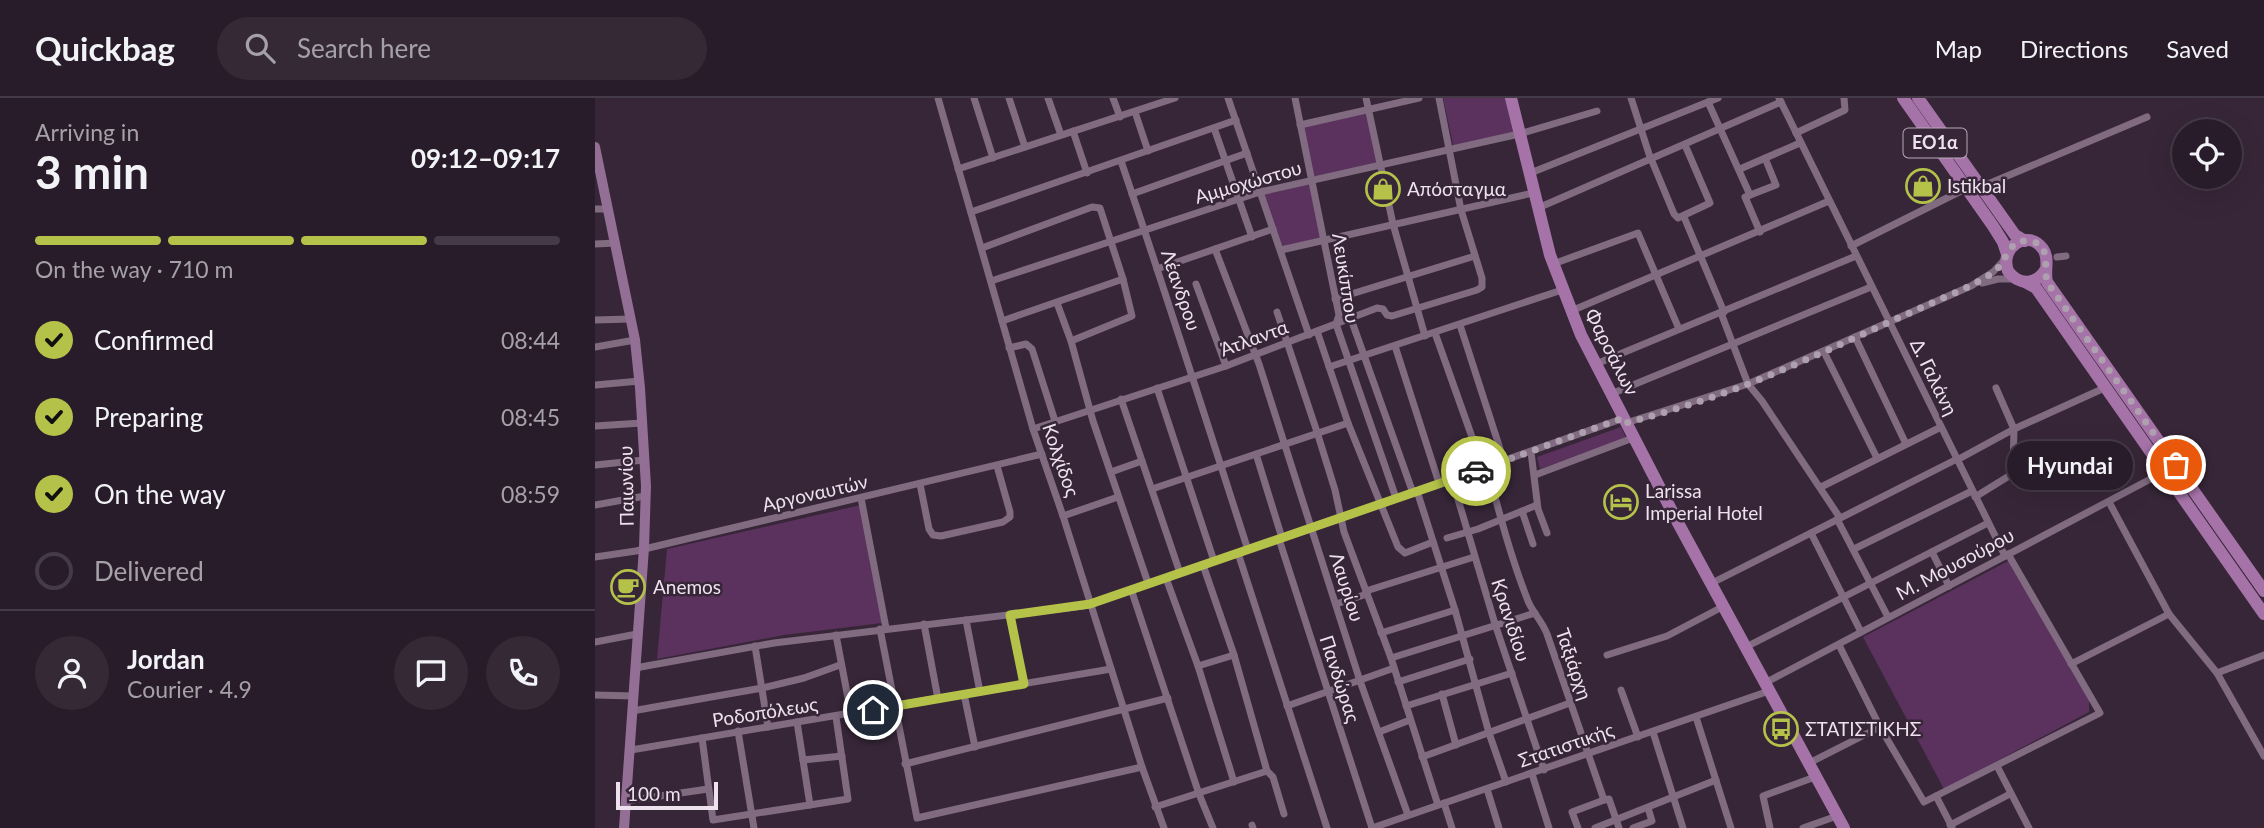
<!DOCTYPE html>
<meta charset="utf-8">
<style>
:root{--surface:#291c2a;--page:#352936;--text:#f1f3f6;--muted:#a5a1a8;--line:#453a47;--accent:#b5c249}
body{margin:0;font-family:Lato,sans-serif;background:var(--page);color:var(--text);height:100vh;display:flex;flex-direction:column;font-size:26px;white-space:nowrap}
*{box-sizing:border-box;margin:0}
p{font-size:23px;color:var(--muted)}
.icon{flex:none;width:38px;height:38px;fill:none;stroke:currentColor;stroke-width:2;stroke-linecap:round;stroke-linejoin:round}
.map{position:relative;flex:1;overflow:hidden}
.side{display:flex;flex-direction:column;background:var(--surface);width:595px}
.side>*{flex:none}
.controls{position:absolute;left:1577px;top:21px;display:grid;gap:14px}
.controls a{display:grid;place-items:center;width:70px;height:70px;border-radius:50%;background:var(--surface);box-shadow:0 7px 28px #0002,0 0 0 2px var(--line);font-size:35px}
.scale{position:absolute;left:21px;bottom:18px;width:102px;box-sizing:border-box;padding-left:7px;border:4px solid #eee2ee;border-top:0;font-size:19px;line-height:24px;white-space:nowrap;color:#eee2ee;-webkit-text-stroke:5px #372638;paint-order:stroke}
.pin{position:absolute;display:grid;place-items:center;width:60px;height:60px;color:#fff;margin:-30px;border:4px solid #fff;border-radius:50%;box-shadow:0 2px 7px #0007}
.courier{position:absolute;display:grid;place-items:center;width:70px;height:70px;margin:-35px;border:5px solid #b5c249;border-radius:50%;background:#fff;color:#222;box-shadow:0 2px 9px #0007}
.bubble{position:absolute;height:49px;border-radius:24px;background:var(--surface);box-shadow:0 7px 28px #0002,0 0 0 2px var(--line);font-size:23px;font-weight:700;line-height:49px;text-align:center}
.overview em{font-style:normal;font-weight:700}
.overview div{display:flex;flex-direction:column-reverse}
.overview{display:flex;align-items:center;justify-content:space-between;height:119px;padding:0 35px}
h1{font-size:46px;font-weight:700;line-height:52px}
.bar{display:grid;grid-template-columns:repeat(4,1fr);gap:10px 7px;align-content:center;height:84px;padding:0 35px}
.bar i{height:9px;border-radius:5px;background:var(--line)}
.bar .active{background:var(--accent)}
.bar p{grid-column:span 4}
.line{display:flex;align-items:center;gap:18px;padding:0 35px;border-top:2px solid var(--line)}
.line div{flex:1}
.round{display:grid;place-items:center;flex:none;width:74px;height:74px;border-radius:37px;background:var(--page)}
ol{padding:0 35px;list-style:none}
li{display:flex;align-items:center;gap:21px;height:77px}
li p{margin-inline-start:auto}
li .icon{padding:7px;border-radius:50%;background:var(--accent);color:#111;stroke-width:4}
li:last-child{color:var(--muted)}
li i{width:38px;height:38px;border:4px solid var(--line);border-radius:50%}
header{display:flex;align-items:center;gap:42px;box-sizing:border-box;height:98px;padding:0 35px;background:var(--surface);border-bottom:2px solid var(--line)}
header strong{font-size:33px}
nav{display:flex;gap:38px;margin-inline-start:auto;font-size:24px}
.search{width:490px;height:63px;background:var(--page);display:flex;align-items:center;gap:18px;box-sizing:border-box;padding:0 24px;border-radius:38px;color:var(--muted);font-size:26px}
main{display:flex;flex:1;min-height:0}
.map>svg:first-child{display:block}
.green{fill:#5a325d}
.lines{fill:none;stroke-linecap:round;stroke-linejoin:round}
.street{stroke:#806b81;stroke-width:7}
.secondary{stroke:#936f95;stroke-width:10}
.primary{stroke:#a673a9;stroke-width:12}
.done{stroke:#aea0ae;stroke-width:7;stroke-dasharray:0 12.6}
.route{stroke:#b5c249;stroke-width:9}
.labels{text-anchor:middle;stroke-width:5;stroke-linejoin:round;paint-order:stroke}
.shield{fill:#372638;stroke:#b7aab7;stroke-width:2}
.shield-label{font-size:18px;font-weight:bold;fill:#eee2ee}
.street-label{font-size:19px;fill:#eee2ee;stroke:#372638}
.poi-label{font-size:19px;fill:#eee2ee;stroke:#372638;text-anchor:start}
</style>
<header>
<strong>Quickbag</strong>
<div class="search"><svg class="icon" aria-label="search" viewBox="0 0 24 24"><circle cx="10" cy="10" r="6"/><path d="M15 15l6 6"/></svg>Search here</div>
<nav><a>Map</a><a>Directions</a><a>Saved</a></nav>
</header>
<main>
<section class="side">
<div class="overview"><div><h1>3 min</h1><p>Arriving in</p></div><em>09:12–09:17</em></div>
<div class="bar"><i class="active"></i><i class="active"></i><i class="active"></i><i></i><p>On the way · 710 m</p></div>
<ol>
<li><svg class="icon" aria-label="check" viewBox="0 0 24 24"><path d="M5 12l5 5 9-10"/></svg>Confirmed<p>08:44</p></li>
<li><svg class="icon" aria-label="check" viewBox="0 0 24 24"><path d="M5 12l5 5 9-10"/></svg>Preparing<p>08:45</p></li>
<li><svg class="icon" aria-label="check" viewBox="0 0 24 24"><path d="M5 12l5 5 9-10"/></svg>On the way<p>08:59</p></li>
<li><i></i>Delivered</li>
</ol>
<div class="line" style="height:126px"><a class="round"><svg class="icon" aria-label="person" viewBox="0 0 24 24"><circle cx="12" cy="8" r="4"/><path d="M4 21q1-7 8-7t8 7"/></svg></a><div><b>Jordan</b><p>Courier · 4.9</p></div><a class="round"><svg class="icon" aria-label="chat" viewBox="0 0 24 24"><path d="M4 5h16v11H9l-5 4z"/></svg></a><a class="round"><svg class="icon" aria-label="phone" viewBox="0 0 24 24"><path d="M5 4h4l2 5-3 2q2 4 5 5l2-3 5 2v4C11 20 4 13 5 4z"/></svg></a></div>
</section>
<div class="map">
<svg width="1669" height="730" viewBox="0 0 1669 730">
<rect width="100%" height="100%" fill="#372638"/>
<g class="green">
<path d="M 848,0 L 912,0 L 920,35 L 859,51 Z"/>
<path d="M 773,11 L 786,68 L 717,83 L 729,143 L 686,152 L 665,94 L 717,82 L 705,27 Z"/>
<path d="M 1026,329 L 1031,340 L 945,371 L 942,359 Z"/>
<path d="M 266,407 L 287,525 L 189,537 L 62,561 L 72,451 Z"/>
<path d="M 1419,460 L 1494,599 L 1494,614 L 1349,691 L 1268,539 Z"/>
</g>
<g class="lines">
<g class="street">
<path d="M 343,0 L 438,331 L 468,418 L 547,669 L 569,730"/>
<path d="M 379,0 L 398,60"/>
<path d="M 414,0 L 430,49"/>
<path d="M 453,0 L 466,37"/>
<path d="M 518,0 L 525,19"/>
<path d="M 633,0 L 714,237"/>
<path d="M 700,0 L 744,217 L 741,226 L 801,400"/>
<path d="M 771,0 L 798,126 L 830,238"/>
<path d="M 1036,0 L 1054,56 L 1079,116 L 1083,120 L 1115,105 L 1090,47"/>
<path d="M 1184,0 L 1410,458"/>
<path d="M 1113,4 L 1155,97"/>
<path d="M 540,14 L 553,53"/>
<path d="M 705,27 L 824,0"/>
<path d="M 619,30 L 657,139"/>
<path d="M 478,33 L 492,75"/>
<path d="M 1201,35 L 1250,12 L 1249,0"/>
<path d="M 526,63 C 570,192 611,322 653,452"/>
<path d="M 363,71 L 580,0"/>
<path d="M 1145,71 L 1205,45"/>
<path d="M 933,76 L 1123,0"/>
<path d="M 1393,86 L 1552,19"/>
<path d="M 537,96 L 652,55"/>
<path d="M 943,110 L 1186,4"/>
<path d="M 0,111 L 13,111"/>
<path d="M 376,114 L 641,22"/>
<path d="M 1089,119 L 1129,214"/>
<path d="M 1165,134 L 1150,99 L 1181,87 L 1170,60"/>
<path d="M 0,146 L 21,145"/>
<path d="M 1256,148 L 1372,90"/>
<path d="M 387,150 L 497,109 L 505,110 L 528,181 L 537,218 L 476,243"/>
<path d="M 620,151 L 664,266 L 765,583 L 813,717"/>
<path d="M 686,152 L 938,95"/>
<path d="M 1462,159 L 1471,158"/>
<path d="M 958,166 L 1043,135 L 1084,231"/>
<path d="M 562,171 L 678,131"/>
<path d="M 396,183 L 665,94 L 924,36 L 1002,13"/>
<path d="M 1387,185 L 1403,181 L 1420,181"/>
<path d="M 601,186 L 631,268"/>
<path d="M 740,201 L 880,158"/>
<path d="M 462,205 L 476,243 L 498,323 L 553,485"/>
<path d="M 976,213 L 1234,103"/>
<path d="M 682,214 L 722,334 L 740,392 L 749,434 L 796,560 L 843,707"/>
<path d="M 1126,215 L 1153,286 L 1167,303 L 1245,420"/>
<path d="M 756,221 L 818,395"/>
<path d="M 0,222 L 36,221"/>
<path d="M 407,223 L 528,181"/>
<path d="M 865,227 L 909,363"/>
<path d="M 722,233 L 753,325 L 803,449 L 810,455 L 838,444"/>
<path d="M 840,235 L 888,370"/>
<path d="M 1260,239 L 1311,346"/>
<path d="M 800,248 L 844,385"/>
<path d="M 0,249 L 40,242"/>
<path d="M 414,250 L 431,246 L 437,251 L 460,323"/>
<path d="M 1229,254 L 1282,360"/>
<path d="M 1001,266 L 1261,158"/>
<path d="M 734,269 L 967,192"/>
<path d="M 0,287 L 45,283"/>
<path d="M 562,290 L 619,463"/>
<path d="M 1016,296 L 1276,189"/>
<path d="M 526,301 L 585,475"/>
<path d="M 1031,325 L 1153,286 L 1376,188 L 1398,174 L 1410,161"/>
<path d="M 0,328 L 47,325"/>
<path d="M 438,331 L 631,268 L 782,210 L 788,211 L 792,217 L 797,218 L 882,192 L 887,189 L 887,180 L 866,112 L 844,0"/>
<path d="M 936,354 L 943,411 L 952,435"/>
<path d="M 661,356 L 687,440"/>
<path d="M 1362,362 L 1419,331 L 1505,292"/>
<path d="M 0,367 L 49,362"/>
<path d="M 892,369 C 904,414 916,460 933,503 C 938,515 947,523 952,536 L 1009,702 L 1014,701 L 1024,730"/>
<path d="M 516,374 L 547,363"/>
<path d="M 940,377 L 1038,340"/>
<path d="M 857,381 L 900,526 L 949,672"/>
<path d="M 325,386 L 334,431 L 338,437 L 346,438 L 408,424 L 415,419 L 415,414 L 402,368"/>
<path d="M 1226,389 L 1346,329"/>
<path d="M 557,391 L 753,325"/>
<path d="M 822,393 L 860,512 L 894,635 L 911,684"/>
<path d="M 1380,399 L 1414,378 L 1418,371 L 1419,331 L 1401,290"/>
<path d="M 266,400 L 291,530"/>
<path d="M 1514,404 L 1574,516 L 1622,575 L 1669,658"/>
<path d="M 0,407 L 50,398"/>
<path d="M 927,413 L 938,446"/>
<path d="M 468,418 L 523,399"/>
<path d="M 1242,421 L 1293,519"/>
<path d="M 1216,435 L 1266,534"/>
<path d="M 852,440 L 883,431 L 942,407"/>
<path d="M 684,441 L 777,730"/>
<path d="M 1259,451 L 1377,393"/>
<path d="M 1337,454 L 1354,488"/>
<path d="M 643,455 L 732,730"/>
<path d="M 0,459 L 41,453 L 447,356"/>
<path d="M 608,467 L 639,557 L 672,673 L 678,679 L 689,716"/>
<path d="M 571,480 L 603,568 L 639,684"/>
<path d="M 1117,485 L 1362,361"/>
<path d="M 536,491 L 604,696 L 618,730"/>
<path d="M 771,493 L 879,459"/>
<path d="M 741,506 L 772,496"/>
<path d="M 415,517 L 429,586"/>
<path d="M 371,522 L 385,594"/>
<path d="M 329,526 L 343,601"/>
<path d="M 285,531 L 322,720 L 547,669"/>
<path d="M 786,535 L 860,512"/>
<path d="M 241,537 L 256,616"/>
<path d="M 0,544 L 42,536"/>
<path d="M 1244,547 L 1285,629 L 1329,704 L 1505,615 L 1413,456"/>
<path d="M 160,548 L 173,629"/>
<path d="M 1151,549 L 1393,425"/>
<path d="M 1012,557 L 1072,538 L 1129,508"/>
<path d="M 796,560 L 940,515"/>
<path d="M 1476,566 L 1574,516"/>
<path d="M 603,568 L 639,557"/>
<path d="M 40,570 L 179,545 L 488,508 L 747,420 L 1029,320"/>
<path d="M 1622,575 L 1669,557"/>
<path d="M 803,584 L 875,561"/>
<path d="M 1170,585 L 1565,376"/>
<path d="M 1026,592 L 1043,639"/>
<path d="M 369,596 L 380,649"/>
<path d="M 847,596 L 861,647"/>
<path d="M 0,597 L 39,598"/>
<path d="M 692,608 L 799,570"/>
<path d="M 811,608 L 917,575"/>
<path d="M 37,613 L 167,590 L 209,580 L 245,567"/>
<path d="M 1101,619 L 1136,730"/>
<path d="M 202,624 L 215,707"/>
<path d="M 143,633 L 159,730"/>
<path d="M 784,634 L 815,622"/>
<path d="M 1058,634 L 1088,730"/>
<path d="M 107,640 L 118,722 L 253,701 L 241,619"/>
<path d="M 36,652 L 516,571"/>
<path d="M 827,659 L 975,605"/>
<path d="M 208,662 L 247,658"/>
<path d="M 1214,665 L 1285,629"/>
<path d="M 310,666 L 573,600"/>
<path d="M 1402,668 L 1434,730"/>
<path d="M 937,676 L 954,730"/>
<path d="M 892,691 L 904,730"/>
<path d="M 1341,698 L 1357,729"/>
<path d="M 31,703 L 113,691"/>
<path d="M 849,705 L 857,730"/>
<path d="M 560,709 L 672,673"/>
<path d="M 657,727 L 658,730"/>
<path d="M 1355,727 L 1415,696"/>
<path d="M 777,730 L 1174,593"/>
<path d="M 983,730 L 977,714 L 1009,702"/>
<path d="M 1000,730 L 1121,682"/>
<path d="M 1038,730 L 1057,723 L 1053,710"/>
<path d="M 1175,730 L 1168,698 L 1220,679"/>
<path d="M 1208,730 L 1242,718"/>
</g>
<path class="secondary" d="M 0,49 L 40,242 L 45,290 L 51,388 L 49,450 L 29,730"/>
<g class="primary">
<path d="M 916,0 L 955,157 L 986,237 L 1082,423 L 1249,730"/>
<path d="M 1308,0 L 1398,128 L 1408,144 L 1412,156"/>
<path d="M 1323,0 L 1420,137 L 1430,143"/>
<path d="M 1451,171 C 1442,187 1424,188 1413,173 C 1404,149 1433,130 1448,151 C 1455,161 1449,173 1452,184 L 1669,493"/>
<path d="M 1430,184 L 1441,190 L 1669,516"/>
</g>
</g>
<g class="lines">
<path class="done" d="M 881,373 L 1028,320 L 1031,325 C 1072,314 1113,302 1153,286 C 1224,258 1292,224 1362,194 C 1375,188 1388,182 1400,173 C 1412,163 1413,142 1432,143 C 1458,144 1448,169 1452,184 L 1581,367"/>
<path class="route" d="M 278,612 L 429,586 L 415,517 L 495,506 L 881,373"/>
</g>
<defs>
<g id="shop-ring" transform="scale(1.75)"><circle r="9.5" fill="#372638" stroke="#b5c249" stroke-width="1.5"/><path d="M-5-2.5h2.3a2.7 3.5 0 0 1 5.4 0H5L5.5 6h-11ZM-1.5-2.5h3a1.5 2.3 0 0 0-3 0Z" fill="#b5c249"/></g>
<g id="hotel-ring" transform="scale(1.75)"><circle r="9.5" fill="#372638" stroke="#b5c249" stroke-width="1.5"/><path d="M-6-4.5h1.5V1H6V5H4.5V3h-9V5H-6ZM-4 0a1.8 1.8 0 1 1 3.6 0ZM.5 0V-2.5h3Q6-2.5 6 0Z" fill="#b5c249"/></g>
<g id="cafe-ring" transform="scale(1.75)"><circle r="9.5" fill="#372638" stroke="#b5c249" stroke-width="1.5"/><path d="M-5.5-4.5H6V0H3Q3 3.5 0 3.5H-2.5Q-5.5 3.5-5.5 0ZM3-3.2v2h1.7v-2ZM-6 4.5H4V6H-6Z" fill="#b5c249"/></g>
<g id="bus-ring" transform="scale(1.75)"><circle r="9.5" fill="#372638" stroke="#b5c249" stroke-width="1.5"/><path d="M-5-6H5V4H4V6H2V4H-2V6H-4V4H-5ZM-3.5-4V0h7V-4ZM-3.5 1.2v1.5H-2V1.2ZM2 1.2v1.5H3.5V1.2Z" fill="#b5c249"/></g>
</defs>
<g fill-rule="evenodd">
<use href="#shop-ring" x="1328" y="88"/>
<use href="#shop-ring" x="788" y="91"/>
<use href="#hotel-ring" x="1026" y="404"/>
<use href="#cafe-ring" x="33" y="489"/>
<use href="#bus-ring" x="1186" y="631"/>
</g>
<g class="labels">
<rect class="shield" x="1308.5" y="30.5" width="63" height="29" rx="5"/>
<g class="shield-label">
<text x="1340" y="51">ΕΟ1α</text>
</g>
<g class="street-label">
<text transform="translate(653 84) rotate(-16)" y="7">Αμμοχώστου</text>
<text transform="translate(751 180) rotate(81)" y="7">Λευκίππου</text>
<text transform="translate(586 192) rotate(71)" y="7">Λέανδρου</text>
<text transform="translate(659 240) rotate(-20)" y="7">Άτλαντα</text>
<text transform="translate(1017 254) rotate(63)" y="7">Φαρσάλων</text>
<text transform="translate(1339 279) rotate(64)" y="7">Δ. Γαλάνη</text>
<text transform="translate(466 362) rotate(71)" y="7">Κολχίδος</text>
<text transform="translate(31 388) rotate(-91)" y="7">Παιωνίου</text>
<text transform="translate(220 395) rotate(-13)" y="7">Αργοναυτών</text>
<text transform="translate(1360 466) rotate(-28)" y="7">Μ. Μουσούρου</text>
<text transform="translate(752 489) rotate(72)" y="7">Λαυρίου</text>
<text transform="translate(916 522) rotate(72)" y="7">Κρανιδίου</text>
<text transform="translate(979 566) rotate(71)" y="7">Ταξιάρχη</text>
<text transform="translate(745 581) rotate(72)" y="7">Πανδώρας</text>
<text transform="translate(170 614) rotate(-9)" y="7">Ροδοπόλεως</text>
<text transform="translate(971 647) rotate(-19)" y="7">Στατιστικής</text>
</g>
<g class="poi-label">
<text x="1352" y="95">Istikbal</text>
<text x="812" y="98">Απόσταγμα</text>
<text x="1050" y="400">Larissa<tspan x="1050" dy="22">Imperial Hotel</tspan></text>
<text x="58" y="496">Anemos</text>
<text x="1210" y="638">ΣΤΑΤΙΣΤΙΚΗΣ</text>
</g>
</g>
</svg>
<div class="controls">
<a><svg class="icon" aria-label="locate" viewBox="0 0 24 24"><circle cx="12" cy="12" r="6"/><path d="M12 2v4M12 18v4M2 12h4M18 12h4"/></svg></a>
</div>
<div class="scale">100 m</div>
<div class="pin" style="left:1581px;top:367px;background:#ea580c"><svg class="icon" aria-label="bag" viewBox="0 0 24 24"><path d="M5 8h14l-1 12H6zM9 8a3 3 0 0 1 6 0"/></svg></div>
<div class="pin" style="left:278px;top:612px;background:#1f2937"><svg class="icon" aria-label="home" viewBox="0 0 24 24"><path d="M3 11l9-7 9 7M6 9v11h12V9"/></svg></div>
<div class="courier" style="left:881px;top:373px"><svg class="icon" aria-label="car" viewBox="0 0 24 24"><path d="M5 17H2v-5l4-1 3-4h7l3 4 3 1v5h-3M9 17h6M6 11h13"/><circle cx="7" cy="17" r="2"/><circle cx="17" cy="17" r="2"/></svg></div>
<div class="bubble" style="left:1412px;top:343px;width:126px">Hyundai</div>
</div>
</main>
